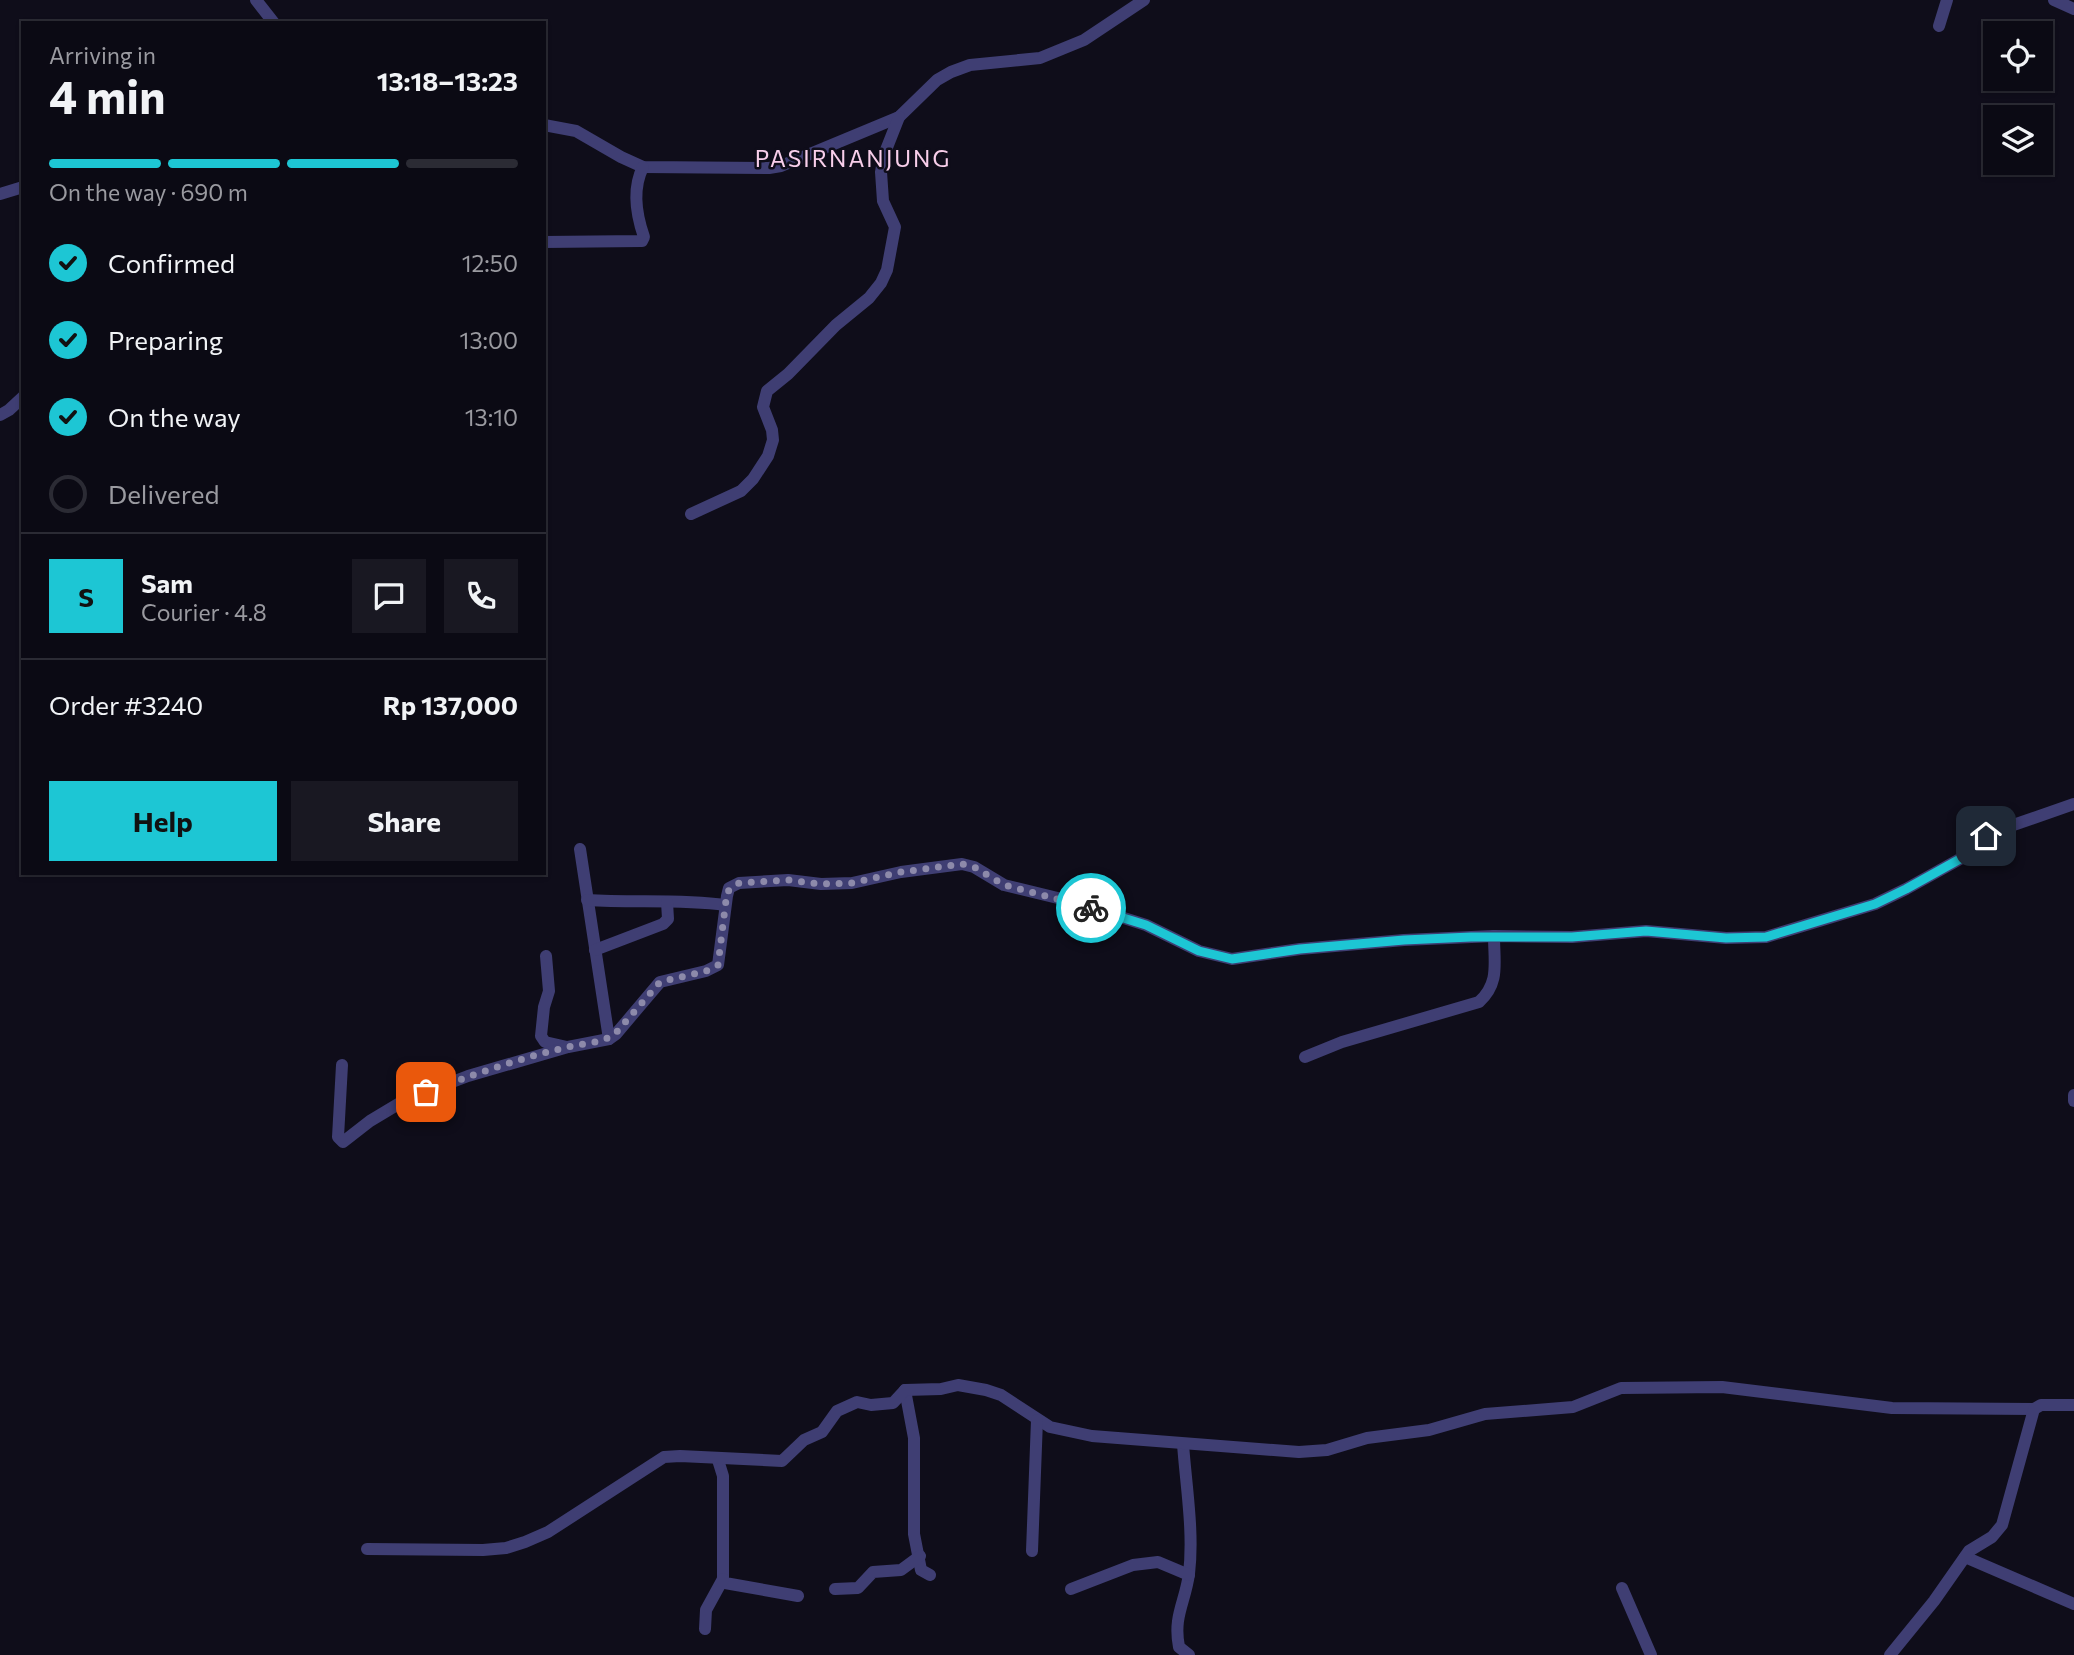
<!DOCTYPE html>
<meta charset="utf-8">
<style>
:root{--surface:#0b0a14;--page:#191822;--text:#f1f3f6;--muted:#9a9aa0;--line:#2b2b34;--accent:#1dc6d4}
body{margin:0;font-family:Commissioner,sans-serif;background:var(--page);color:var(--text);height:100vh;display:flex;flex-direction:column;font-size:26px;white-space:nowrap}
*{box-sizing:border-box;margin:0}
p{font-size:23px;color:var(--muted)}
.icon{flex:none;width:38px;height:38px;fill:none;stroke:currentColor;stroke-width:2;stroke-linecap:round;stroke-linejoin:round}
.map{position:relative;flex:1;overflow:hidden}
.side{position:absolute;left:21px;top:21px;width:525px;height:854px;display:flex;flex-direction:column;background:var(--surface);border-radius:0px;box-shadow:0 2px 5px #0004,0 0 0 2px var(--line)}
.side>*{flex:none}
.buttons{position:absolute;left:1983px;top:21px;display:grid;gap:14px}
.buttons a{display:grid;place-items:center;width:70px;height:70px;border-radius:0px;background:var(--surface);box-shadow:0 2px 5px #0004,0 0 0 2px var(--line);font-size:35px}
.pin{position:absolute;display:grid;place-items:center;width:60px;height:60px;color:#fff;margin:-30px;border-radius:14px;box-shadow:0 4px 10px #0006}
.courier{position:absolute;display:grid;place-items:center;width:70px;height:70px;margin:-35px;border:5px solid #1dc6d4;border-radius:50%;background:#fff;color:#222;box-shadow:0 2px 9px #0007}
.overview em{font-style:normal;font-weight:700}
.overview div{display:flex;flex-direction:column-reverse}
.overview{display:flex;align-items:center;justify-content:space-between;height:119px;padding:0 28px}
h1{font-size:46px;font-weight:700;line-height:52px}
.bar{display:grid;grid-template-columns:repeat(4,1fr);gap:10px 7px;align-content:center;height:84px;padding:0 28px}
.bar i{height:9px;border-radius:5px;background:var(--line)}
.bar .selected{background:var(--accent)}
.bar p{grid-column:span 4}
.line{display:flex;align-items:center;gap:18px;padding:0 28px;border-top:2px solid var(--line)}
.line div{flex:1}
.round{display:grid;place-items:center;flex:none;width:74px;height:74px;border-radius:0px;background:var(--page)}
ol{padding:0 28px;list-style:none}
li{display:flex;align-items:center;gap:21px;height:77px}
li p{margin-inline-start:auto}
li .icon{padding:7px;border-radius:50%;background:var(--accent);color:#111;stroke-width:4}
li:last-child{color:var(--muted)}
li i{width:38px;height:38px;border:4px solid var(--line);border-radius:50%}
.primary-button{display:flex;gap:14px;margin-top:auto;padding:14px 28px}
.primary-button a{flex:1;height:80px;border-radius:0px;background:var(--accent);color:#111;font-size:28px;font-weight:700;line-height:80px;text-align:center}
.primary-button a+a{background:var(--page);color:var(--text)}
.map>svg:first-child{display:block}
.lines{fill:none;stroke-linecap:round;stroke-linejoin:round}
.minor{stroke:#3f3e73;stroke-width:12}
.done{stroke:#8d8aaa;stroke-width:7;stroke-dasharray:0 12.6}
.route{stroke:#1dc6d4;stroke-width:9}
.labels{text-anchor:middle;stroke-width:5;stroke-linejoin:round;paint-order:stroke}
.quarter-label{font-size:23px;letter-spacing:2px;fill:#f8ceea;stroke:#0f0d1a}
</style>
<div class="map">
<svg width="2074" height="1655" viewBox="0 0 2074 1655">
<rect width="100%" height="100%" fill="#0f0d1a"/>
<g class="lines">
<g class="minor">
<path d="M 256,0 L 274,23"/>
<path d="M 2054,0 L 2074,9"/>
<path d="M 1939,26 L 1947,0"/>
<path d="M 544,125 L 576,131 L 621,157 L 643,167 L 769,168 L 781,166 L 899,117 L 937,80 L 951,72 L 970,65 L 1040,58 L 1084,40 L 1144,0"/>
<path d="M 0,194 L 23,187"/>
<path d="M 544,242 L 642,241 L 644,237 C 636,214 632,189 643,167"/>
<path d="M 0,415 L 9,410 L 23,397"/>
<path d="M 691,514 L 741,491 L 753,479 L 768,456 L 773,440 L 772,430 L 763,407 L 767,391 L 788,374 L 836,325 L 869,298 L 881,283 L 887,270 L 895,227 L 883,201 L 881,172 L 884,155 L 899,117"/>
<path d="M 580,849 L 609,1039"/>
<path d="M 587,900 C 633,903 680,899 725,905"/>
<path d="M 595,950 L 663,924 L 668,919 L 667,902"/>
<path d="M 546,956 L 549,991 L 544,1007 L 541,1036 L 545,1042 L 567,1047"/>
<path d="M 1305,1057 L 1342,1042 L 1479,1002 C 1500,983 1494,963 1494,936"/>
<path d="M 342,1065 L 338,1137 L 343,1142 L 370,1121 L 405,1100 L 468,1076 L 568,1047 L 609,1039 L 616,1034 L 660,982 L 706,971 L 718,965 L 727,896 L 729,888 L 739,883 L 788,880 L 821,884 L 852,883 L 901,872 L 962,864 L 974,867 L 1004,885 L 1070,901 L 1146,925 L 1199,951 L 1232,959 L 1300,949 L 1404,940 L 1494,936 L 1572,937 L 1646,931 L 1726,938 L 1766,937 L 1875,904 L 1906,889 L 1960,859 L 1986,836 L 1996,831 L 2074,804"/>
<path d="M 2074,1095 L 2074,1101"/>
<path d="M 905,1390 L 914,1438 L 914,1534 L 921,1570 L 930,1575"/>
<path d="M 1183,1444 C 1186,1486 1194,1532 1189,1574 C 1185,1603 1173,1616 1179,1647 L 1189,1655"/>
<path d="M 718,1460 L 723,1476 L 723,1579 L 725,1583 L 798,1596"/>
<path d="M 367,1549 L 483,1550 L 506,1548 L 525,1542 L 548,1532 L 664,1457 L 680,1456 L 782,1461 L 804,1440 L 822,1432 L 837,1411 L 857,1402 L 871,1405 L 893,1403 L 905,1390 L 941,1389 L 958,1385 L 986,1390 L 1001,1395 L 1050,1427 L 1092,1436 L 1299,1452 L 1327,1450 L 1367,1438 L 1429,1430 L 1485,1414 L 1573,1407 L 1621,1388 L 1722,1387 L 1892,1408 L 2034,1409"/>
<path d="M 1032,1551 L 1037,1420"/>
<path d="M 1965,1557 L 2074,1604"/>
<path d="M 1622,1588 L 1651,1655"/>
<path d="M 835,1589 L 858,1588 L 873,1572 L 901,1570 L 920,1556"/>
<path d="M 1071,1589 L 1133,1565 L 1158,1562 L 1189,1575"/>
<path d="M 705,1629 L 706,1610 L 723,1579"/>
<path d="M 1890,1655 L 1934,1601 L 1969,1551 L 1992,1537 L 2002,1525 L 2034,1409 L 2041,1405 L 2074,1405"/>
</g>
</g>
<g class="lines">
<path class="done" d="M 426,1092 C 472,1075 520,1058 568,1047 C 584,1043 602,1043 615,1034 L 660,982 L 706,971 L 718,965 L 727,892 L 739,883 L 788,880 L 821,884 L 852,883 L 901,872 L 962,864 L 974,867 L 1004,885 L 1091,908"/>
<path class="route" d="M 1091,908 L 1146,925 L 1199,951 L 1232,959 L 1300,949 L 1404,940 L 1471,937 L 1572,937 L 1646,931 L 1726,938 L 1766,937 L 1875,904 L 1906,889 L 1960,859 L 1986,836"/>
</g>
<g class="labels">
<g class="quarter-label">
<text x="853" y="167">PASIRNANJUNG</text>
</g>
</g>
</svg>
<div class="buttons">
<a><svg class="icon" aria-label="locate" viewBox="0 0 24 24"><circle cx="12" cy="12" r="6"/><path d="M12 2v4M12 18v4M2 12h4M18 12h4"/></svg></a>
<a><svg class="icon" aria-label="layers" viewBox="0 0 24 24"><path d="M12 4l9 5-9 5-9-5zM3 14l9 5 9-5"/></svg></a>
</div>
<div class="pin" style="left:426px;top:1092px;background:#ea580c"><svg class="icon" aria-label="bag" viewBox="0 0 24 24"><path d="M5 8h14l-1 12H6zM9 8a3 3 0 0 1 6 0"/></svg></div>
<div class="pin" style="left:1986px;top:836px;background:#1f2937"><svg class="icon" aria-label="home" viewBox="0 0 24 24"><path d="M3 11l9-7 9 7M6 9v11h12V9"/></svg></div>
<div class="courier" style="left:1091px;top:908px"><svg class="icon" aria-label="bike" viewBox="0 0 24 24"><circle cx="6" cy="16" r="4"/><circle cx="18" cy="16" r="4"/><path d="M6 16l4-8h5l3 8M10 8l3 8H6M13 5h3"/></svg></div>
<section class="side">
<div class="overview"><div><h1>4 min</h1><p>Arriving in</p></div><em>13:18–13:23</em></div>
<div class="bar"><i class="selected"></i><i class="selected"></i><i class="selected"></i><i></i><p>On the way · 690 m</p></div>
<ol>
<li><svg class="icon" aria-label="check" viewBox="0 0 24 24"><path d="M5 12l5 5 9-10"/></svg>Confirmed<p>12:50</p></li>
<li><svg class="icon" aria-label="check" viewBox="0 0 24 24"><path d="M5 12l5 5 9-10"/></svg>Preparing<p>13:00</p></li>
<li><svg class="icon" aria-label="check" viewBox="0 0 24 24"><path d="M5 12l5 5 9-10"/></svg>On the way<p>13:10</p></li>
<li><i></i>Delivered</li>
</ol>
<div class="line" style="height:126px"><b class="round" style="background:var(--accent);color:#111">S</b><div><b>Sam</b><p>Courier · 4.8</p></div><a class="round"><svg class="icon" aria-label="chat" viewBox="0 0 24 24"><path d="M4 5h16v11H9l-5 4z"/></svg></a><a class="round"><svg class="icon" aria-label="phone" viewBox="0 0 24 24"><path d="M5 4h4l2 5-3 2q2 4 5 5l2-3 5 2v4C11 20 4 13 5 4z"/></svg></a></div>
<div class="line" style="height:91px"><div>Order #3240</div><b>Rp 137,000</b></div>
<div class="primary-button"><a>Help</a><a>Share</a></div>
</section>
</div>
